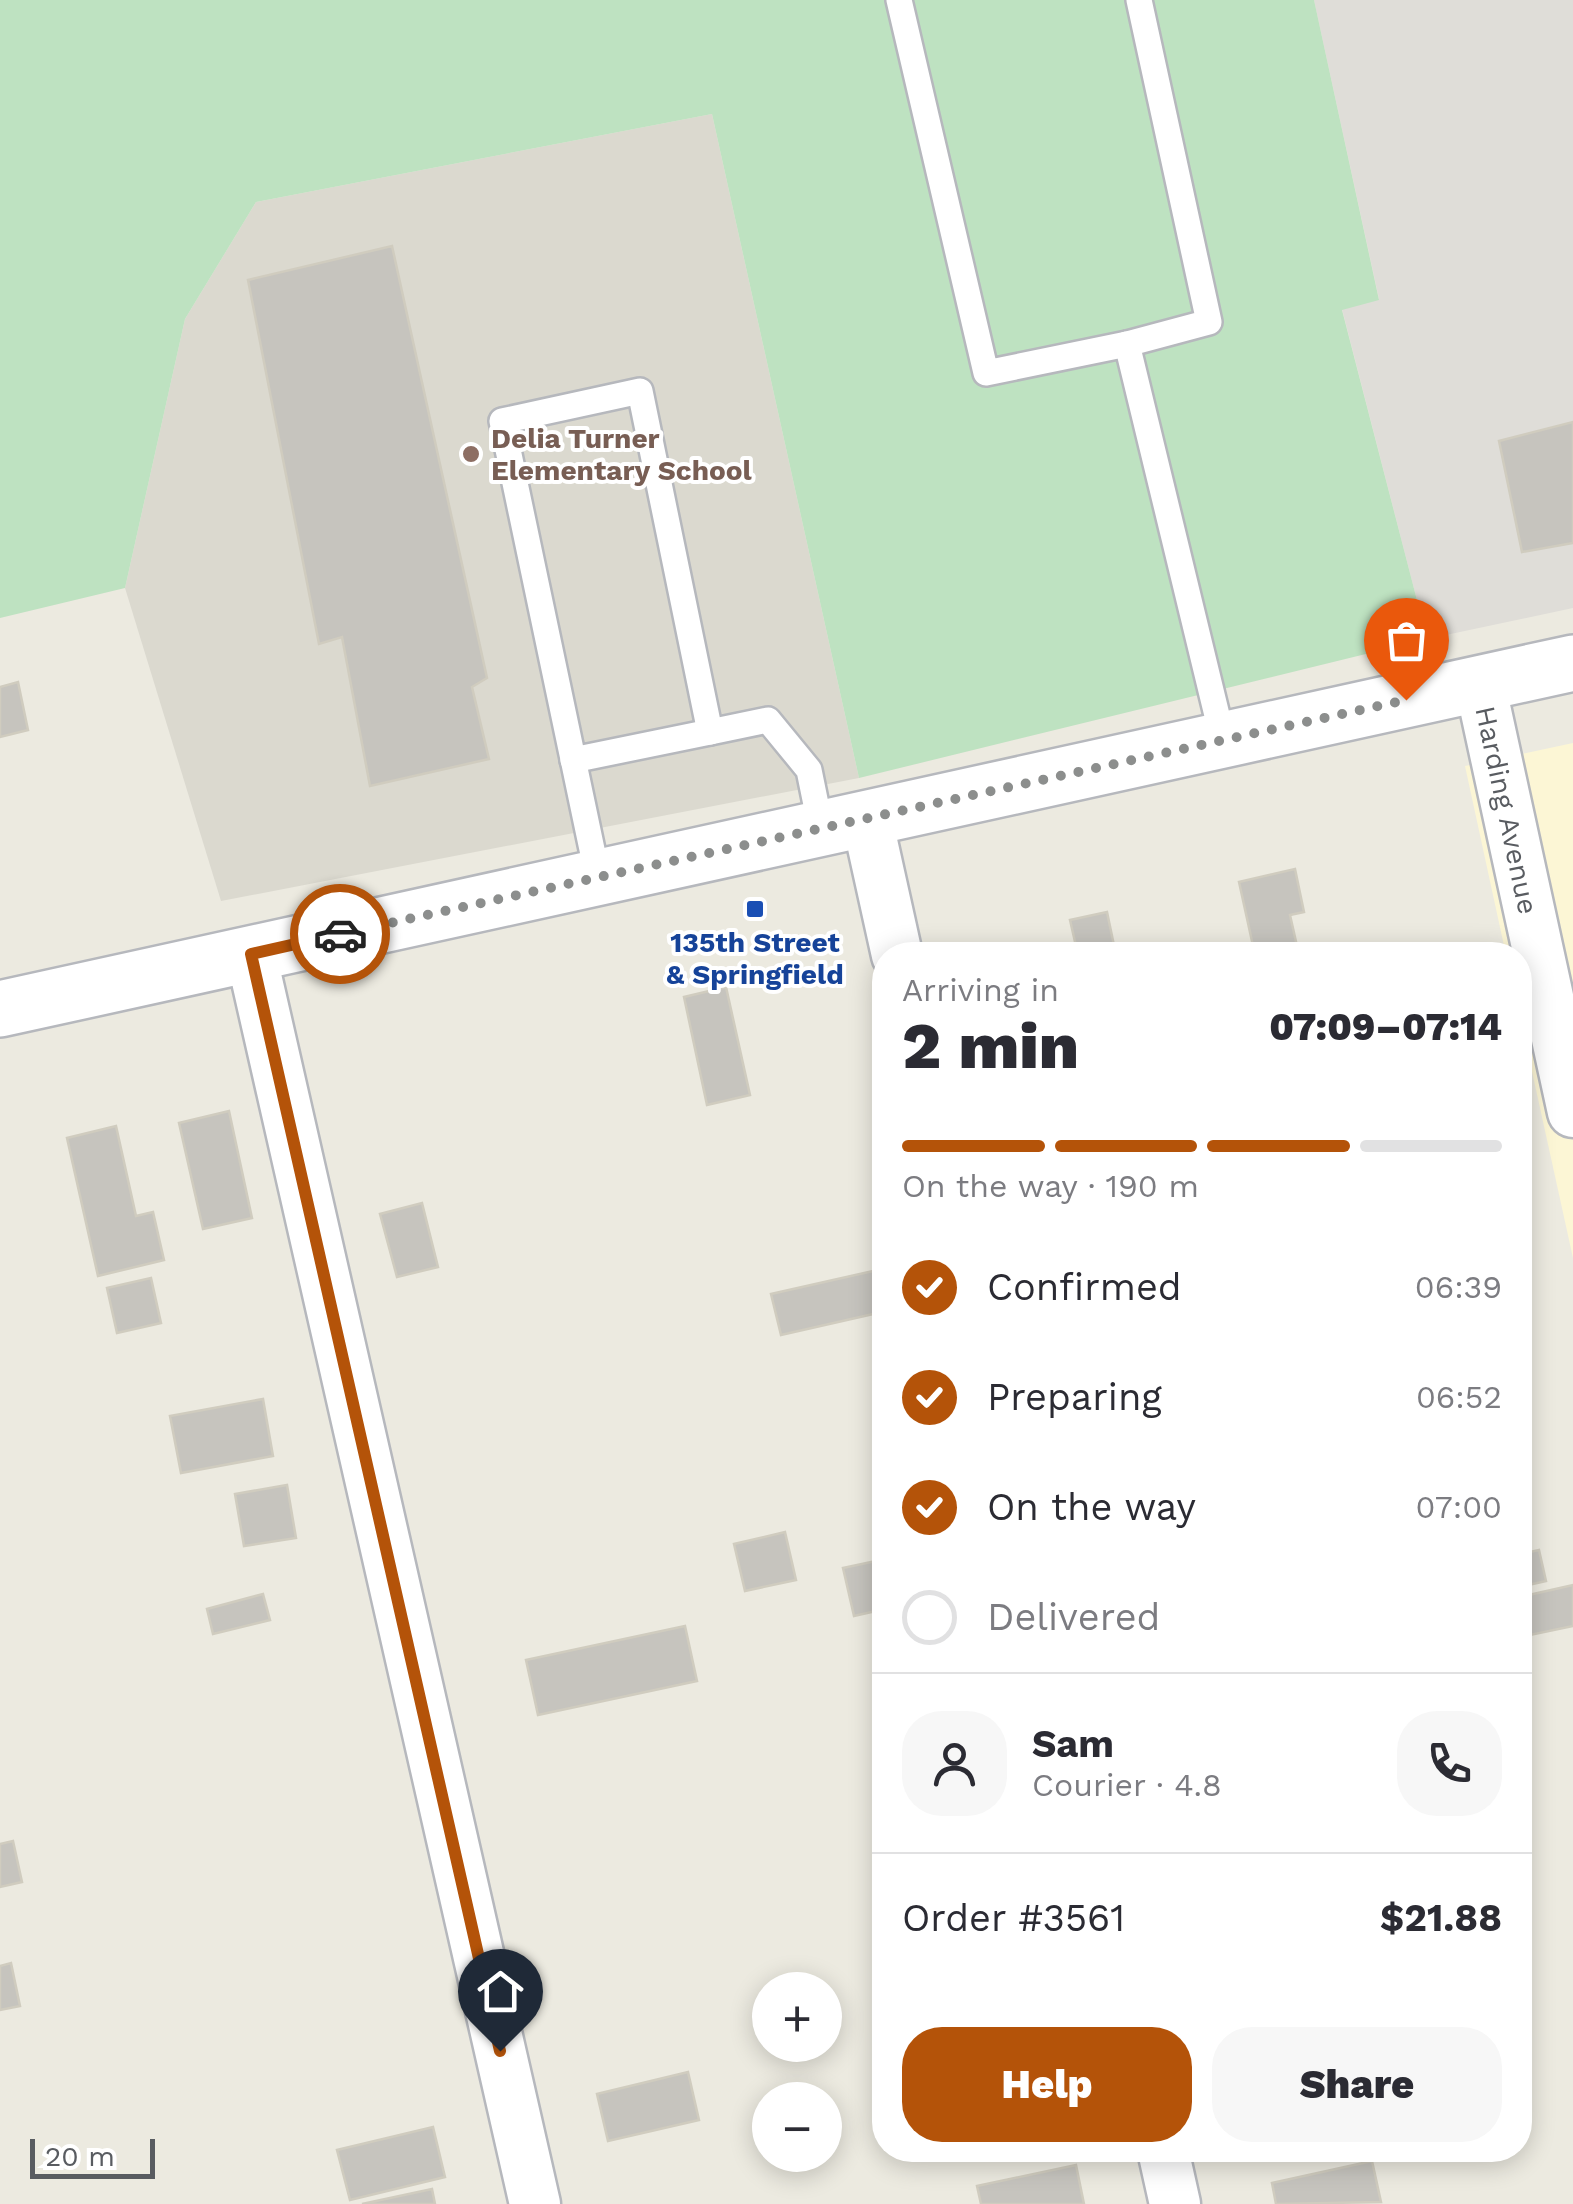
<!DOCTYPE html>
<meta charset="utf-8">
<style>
:root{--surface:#fff;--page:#f7f7f7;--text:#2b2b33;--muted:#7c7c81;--line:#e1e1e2;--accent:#b45309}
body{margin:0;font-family:"Work Sans",sans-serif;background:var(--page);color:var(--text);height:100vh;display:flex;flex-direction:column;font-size:38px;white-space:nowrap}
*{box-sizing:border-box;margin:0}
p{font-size:32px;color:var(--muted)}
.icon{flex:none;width:55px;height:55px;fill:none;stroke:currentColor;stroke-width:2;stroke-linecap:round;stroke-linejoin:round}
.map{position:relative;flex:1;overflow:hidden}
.side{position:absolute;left:872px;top:942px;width:660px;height:1220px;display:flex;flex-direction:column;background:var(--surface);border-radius:40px;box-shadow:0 5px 25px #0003}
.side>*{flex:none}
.buttons{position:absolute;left:752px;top:1972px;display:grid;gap:20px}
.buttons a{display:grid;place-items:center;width:90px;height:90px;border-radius:50%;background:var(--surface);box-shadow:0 5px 25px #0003;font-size:50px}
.scale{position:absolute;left:30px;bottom:25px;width:125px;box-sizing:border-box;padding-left:10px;border:5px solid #595c61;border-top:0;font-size:28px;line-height:35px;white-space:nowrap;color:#595c61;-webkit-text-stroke:8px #fff;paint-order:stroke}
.pin{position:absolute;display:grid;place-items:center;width:85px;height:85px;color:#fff;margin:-102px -42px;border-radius:50% 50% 50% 0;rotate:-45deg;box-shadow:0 0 10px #0007}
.pin .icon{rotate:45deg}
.courier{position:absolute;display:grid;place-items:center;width:100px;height:100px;margin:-50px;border:8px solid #b45309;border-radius:50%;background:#fff;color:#222;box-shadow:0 2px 12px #0007}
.headline em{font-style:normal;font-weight:800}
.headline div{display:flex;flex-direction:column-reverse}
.headline{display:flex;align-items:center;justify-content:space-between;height:170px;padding:0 30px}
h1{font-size:65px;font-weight:800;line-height:75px}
.bar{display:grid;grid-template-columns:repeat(4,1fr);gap:15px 10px;align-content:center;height:120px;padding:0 30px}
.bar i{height:12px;border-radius:8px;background:var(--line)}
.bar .selected{background:var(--accent)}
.bar p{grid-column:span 4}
.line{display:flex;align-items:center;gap:25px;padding:0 30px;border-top:2px solid var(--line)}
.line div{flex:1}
.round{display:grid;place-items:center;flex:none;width:105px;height:105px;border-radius:40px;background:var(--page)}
ol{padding:0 30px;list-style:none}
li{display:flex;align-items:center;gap:30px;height:110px}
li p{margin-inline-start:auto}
li .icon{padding:10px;border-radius:50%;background:var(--accent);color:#fff;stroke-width:4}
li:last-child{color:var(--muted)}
li i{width:55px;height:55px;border:5px solid var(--line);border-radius:50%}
.button{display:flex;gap:20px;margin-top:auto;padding:20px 30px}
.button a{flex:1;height:115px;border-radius:40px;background:var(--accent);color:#fff;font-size:40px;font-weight:800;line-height:115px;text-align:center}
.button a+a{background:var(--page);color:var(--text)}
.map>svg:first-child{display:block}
.commercial{fill:#fcf6d5}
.industrial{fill:#dfddd8}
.education{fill:#dbd9cf}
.green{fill:#bee2c1}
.building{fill:#c6c4be;stroke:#d0ccbf;stroke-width:2.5}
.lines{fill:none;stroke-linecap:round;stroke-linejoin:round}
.service-casing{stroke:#b6b8bd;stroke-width:30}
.minor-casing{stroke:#b6b8bd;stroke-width:55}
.tertiary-casing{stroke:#b6b8bd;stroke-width:60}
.service{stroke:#fff;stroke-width:25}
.minor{stroke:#fff;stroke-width:50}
.tertiary{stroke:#fff;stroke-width:55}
.done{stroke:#8c8e8d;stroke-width:10;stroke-dasharray:0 18}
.route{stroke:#b45309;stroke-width:12}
.education-dot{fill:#8d6e63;stroke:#fff;stroke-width:4}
.transit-dot{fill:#1a4fb4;stroke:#fff;stroke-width:4}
.labels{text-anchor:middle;stroke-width:8;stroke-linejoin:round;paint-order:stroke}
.education-label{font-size:28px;font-weight:bold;fill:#785e54;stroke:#fff;text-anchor:start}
.street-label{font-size:28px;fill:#595c61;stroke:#fff}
.transit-label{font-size:28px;font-weight:bold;fill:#164399;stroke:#fff}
</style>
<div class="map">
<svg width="1573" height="2204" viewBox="0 0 1573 2204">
<rect width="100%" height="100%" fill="#eceae0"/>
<path class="commercial" d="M 1573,743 L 1573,1258 L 1520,1017 L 1520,955 L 1506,955 L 1465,766 Z"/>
<path class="industrial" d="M 1314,0 L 1573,0 L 1573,608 L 1427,639 L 1342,309 L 1379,299 Z"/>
<path class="education" d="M 712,114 L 859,778 L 221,901 L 125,588 L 185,319 L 256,202 Z"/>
<path class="green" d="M 0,0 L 1314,0 L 1379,300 L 1342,310 L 1427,639 L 859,778 L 712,114 L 256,202 L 185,319 L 125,588 L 0,618 Z"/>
<g class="building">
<path d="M 392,246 L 487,678 L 472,687 L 489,759 L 370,786 L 342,637 L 319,644 L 248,280 Z"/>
<path d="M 1573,422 L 1573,543 L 1522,552 L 1499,441 Z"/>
<path d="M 18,682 L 28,730 L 0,737 L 0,687 Z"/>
<path d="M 1295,869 L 1304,912 L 1290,915 L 1299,955 L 1255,955 L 1239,882 Z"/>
<path d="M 1107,912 L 1116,955 L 1078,955 L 1070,920 Z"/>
<path d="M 726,987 L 750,1095 L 707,1105 L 684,997 Z"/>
<path d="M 229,1111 L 252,1218 L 203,1229 L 179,1123 Z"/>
<path d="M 116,1126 L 136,1216 L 153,1212 L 164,1260 L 98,1276 L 67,1138 Z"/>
<path d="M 422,1203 L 438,1267 L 397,1277 L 380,1214 Z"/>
<path d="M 873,1271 L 882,1312 L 781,1335 L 771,1294 Z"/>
<path d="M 151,1278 L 161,1323 L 117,1333 L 107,1288 Z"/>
<path d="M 263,1399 L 273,1456 L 181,1473 L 170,1416 Z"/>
<path d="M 287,1485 L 296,1538 L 244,1546 L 235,1494 Z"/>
<path d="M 785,1532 L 796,1580 L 745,1591 L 734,1544 Z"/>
<path d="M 1539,1550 L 1546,1581 L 1520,1587 L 1520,1554 Z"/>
<path d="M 885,1559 L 885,1609 L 854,1616 L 843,1568 Z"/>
<path d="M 1573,1585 L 1573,1626 L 1520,1637 L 1520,1597 Z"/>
<path d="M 263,1594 L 270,1620 L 213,1634 L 207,1609 Z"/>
<path d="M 685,1626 L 697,1681 L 538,1715 L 526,1660 Z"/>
<path d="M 13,1841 L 22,1882 L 0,1887 L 0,1844 Z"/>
<path d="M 11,1963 L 20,2006 L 0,2010 L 0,1966 Z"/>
<path d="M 688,2072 L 699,2120 L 608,2141 L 597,2094 Z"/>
<path d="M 433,2127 L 445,2177 L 350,2200 L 337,2150 Z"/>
<path d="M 1372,2161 L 1381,2202 L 1276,2204 L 1272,2183 Z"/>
<path d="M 1076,2165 L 1084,2204 L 981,2204 L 977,2186 Z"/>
<path d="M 432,2189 L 435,2204 L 362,2204 Z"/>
</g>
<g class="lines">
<g class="service-casing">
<g id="service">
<path d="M 899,0 L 986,373 L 1127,344 L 1209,322 L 1139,0"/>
<path d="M 1127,344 L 1223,740"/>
<path d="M 573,760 L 710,732"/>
<path d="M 598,878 L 502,421 L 640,391 L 710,732 L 768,720 L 809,770 L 821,829"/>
</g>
</g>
<g class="minor-casing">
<g id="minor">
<path d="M 1480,684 L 1573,1112"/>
<path d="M 867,819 L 897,955"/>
<path d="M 251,954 L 535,2204"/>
<path d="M 1163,2150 L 1175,2204"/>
</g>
</g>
<g class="tertiary-casing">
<path id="tertiary" d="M 0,1009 L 1573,663"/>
</g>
<use href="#service" class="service"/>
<use href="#minor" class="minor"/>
<use href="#tertiary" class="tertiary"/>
</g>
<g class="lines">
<path class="done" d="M 340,934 L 1406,700"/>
<path class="route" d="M 340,934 L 251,954 L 500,2051"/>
</g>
<circle class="education-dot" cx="471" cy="454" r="10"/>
<rect class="transit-dot" x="745" y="899" width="20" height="20" rx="5"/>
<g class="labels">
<g class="education-label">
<text x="491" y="448">Delia Turner<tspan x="491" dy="32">Elementary School</tspan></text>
</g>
<g class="street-label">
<text transform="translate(1507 810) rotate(78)" y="10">Harding Avenue</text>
</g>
<g class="transit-label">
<text x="755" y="952">135th Street<tspan x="755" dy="32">&amp; Springfield</tspan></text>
</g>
</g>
</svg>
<div class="buttons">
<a>+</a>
<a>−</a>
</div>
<div class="scale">20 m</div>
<div class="pin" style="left:1406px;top:700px;background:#ea580c"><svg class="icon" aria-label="bag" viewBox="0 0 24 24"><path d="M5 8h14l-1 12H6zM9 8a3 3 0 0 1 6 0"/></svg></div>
<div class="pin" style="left:500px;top:2051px;background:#1f2937"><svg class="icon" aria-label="home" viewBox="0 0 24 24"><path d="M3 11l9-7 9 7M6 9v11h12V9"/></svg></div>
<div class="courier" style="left:340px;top:934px"><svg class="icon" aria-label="car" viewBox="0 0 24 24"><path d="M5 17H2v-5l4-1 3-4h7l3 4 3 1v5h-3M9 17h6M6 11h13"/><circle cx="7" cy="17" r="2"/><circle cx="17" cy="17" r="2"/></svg></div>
<section class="side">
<div class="headline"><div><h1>2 min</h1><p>Arriving in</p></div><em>07:09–07:14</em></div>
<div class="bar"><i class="selected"></i><i class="selected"></i><i class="selected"></i><i></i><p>On the way · 190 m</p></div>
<ol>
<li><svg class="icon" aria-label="check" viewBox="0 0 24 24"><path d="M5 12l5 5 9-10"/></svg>Confirmed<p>06:39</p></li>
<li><svg class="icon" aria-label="check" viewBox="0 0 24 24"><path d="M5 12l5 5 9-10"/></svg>Preparing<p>06:52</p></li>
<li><svg class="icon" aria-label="check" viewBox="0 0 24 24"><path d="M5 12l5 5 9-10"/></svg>On the way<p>07:00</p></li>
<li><i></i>Delivered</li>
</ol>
<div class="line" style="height:180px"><a class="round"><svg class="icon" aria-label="person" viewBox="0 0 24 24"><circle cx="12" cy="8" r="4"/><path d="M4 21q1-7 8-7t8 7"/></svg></a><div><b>Sam</b><p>Courier · 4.8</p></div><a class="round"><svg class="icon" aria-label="phone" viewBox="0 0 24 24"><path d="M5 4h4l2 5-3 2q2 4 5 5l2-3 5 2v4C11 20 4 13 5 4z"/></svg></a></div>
<div class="line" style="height:130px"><div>Order #3561</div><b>$21.88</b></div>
<div class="button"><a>Help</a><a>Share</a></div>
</section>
</div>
